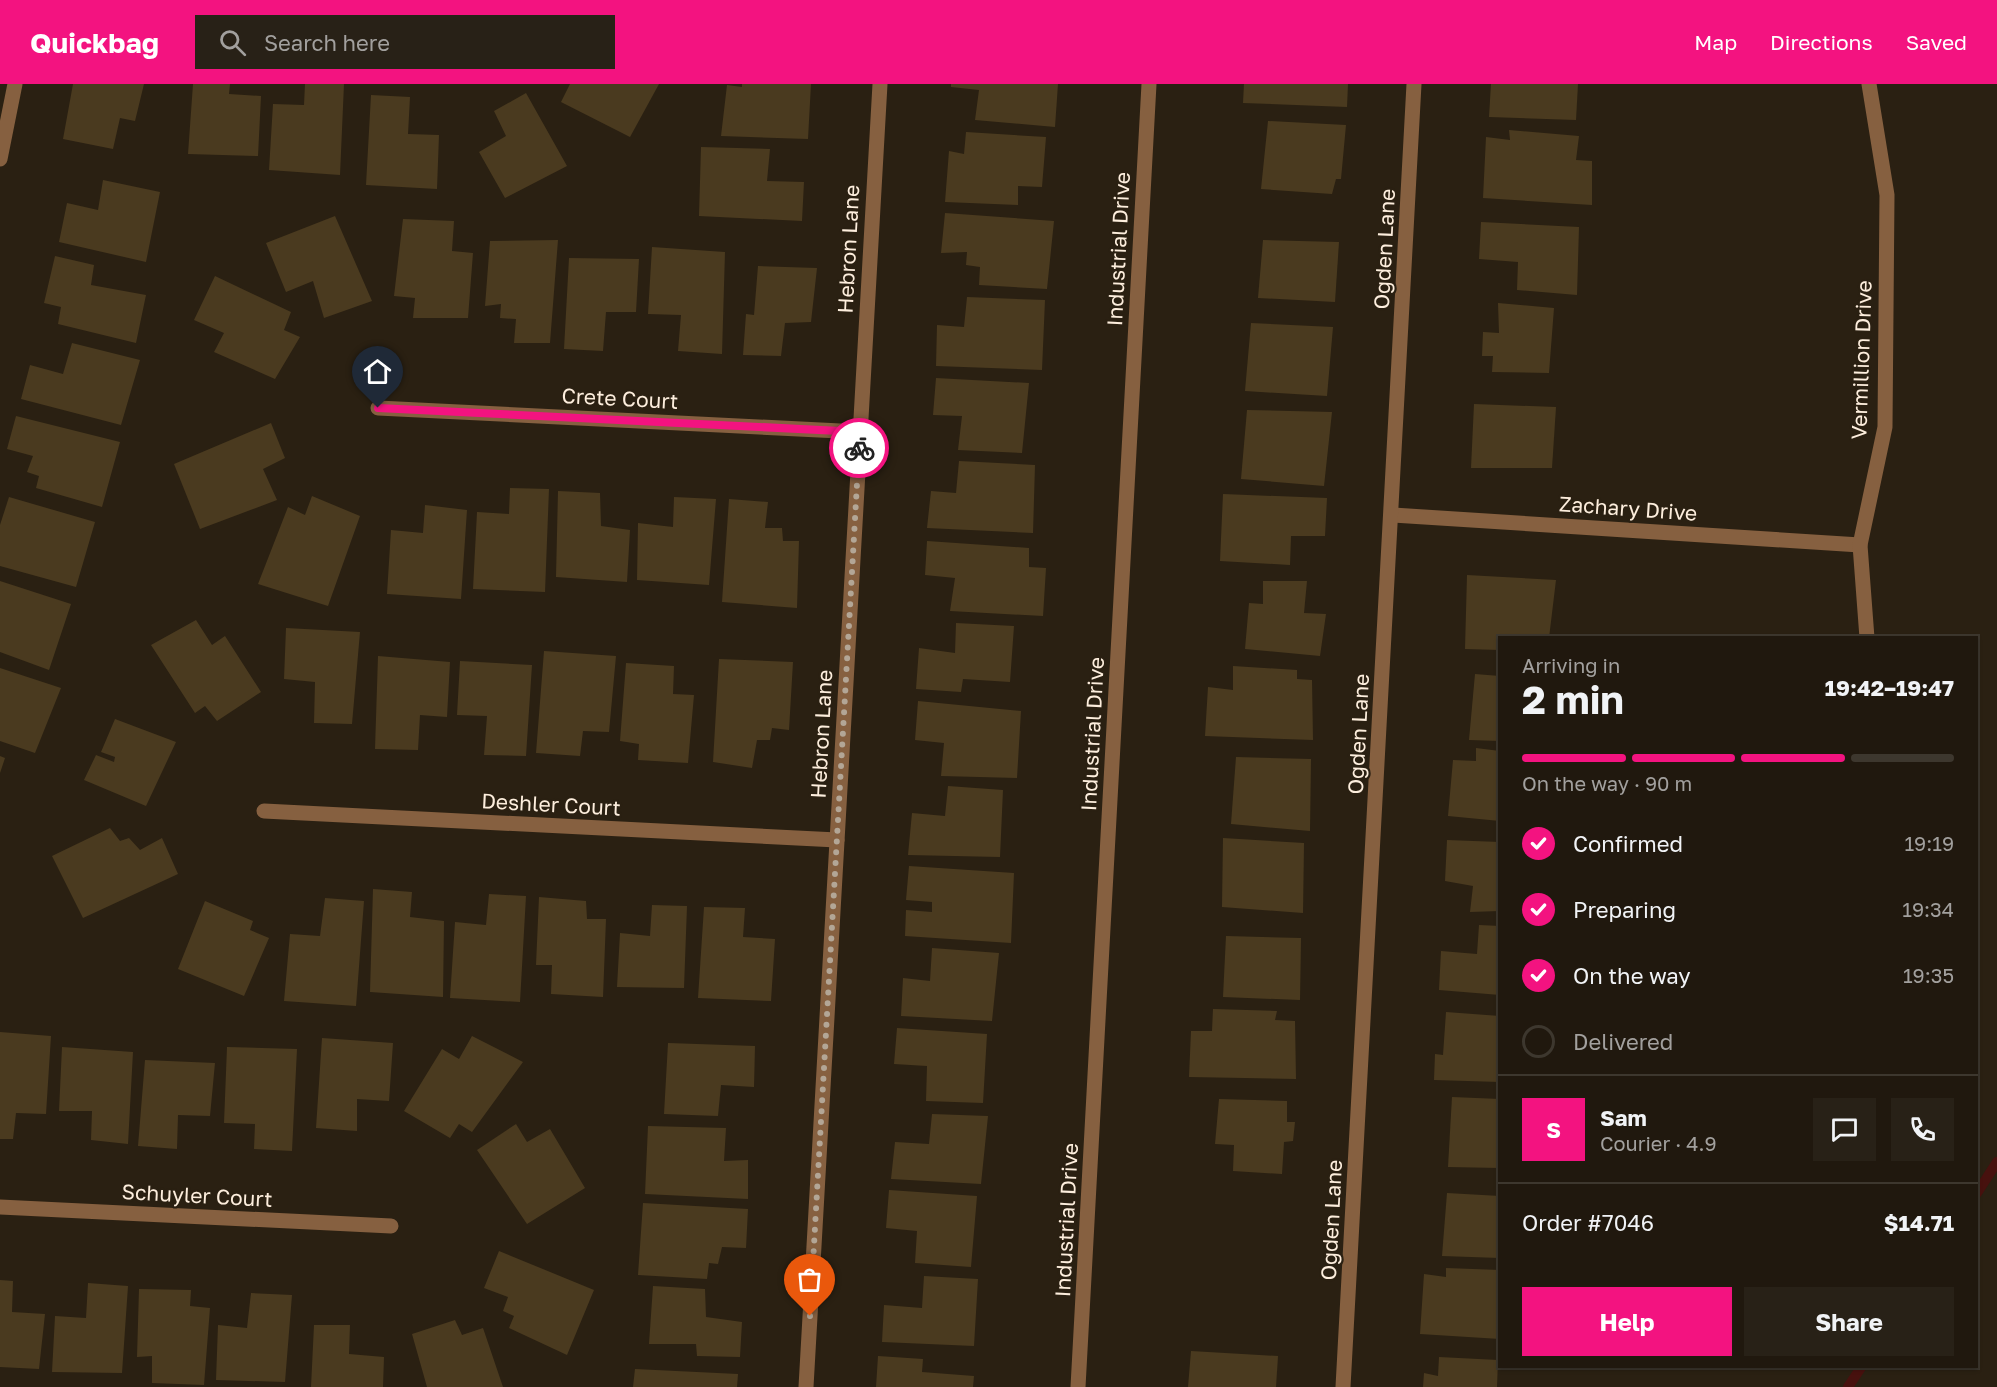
<!DOCTYPE html>
<meta charset="utf-8">
<style>
:root{--surface:#20180e;--page:#282117;--text:#f1f3f6;--muted:#a2a09e;--line:#3d372e;--accent:#f31380}
body{margin:0;font-family:"Golos Text",sans-serif;background:var(--page);color:var(--text);height:100vh;display:flex;flex-direction:column;font-size:22px;white-space:nowrap}
*{box-sizing:border-box;margin:0}
p{font-size:20px;color:var(--muted)}
.icon{flex:none;width:33px;height:33px;fill:none;stroke:currentColor;stroke-width:2;stroke-linecap:round;stroke-linejoin:round}
.map{position:relative;flex:1;overflow:hidden}
.details{position:absolute;left:1498px;top:552px;width:480px;height:732px;display:flex;flex-direction:column;background:var(--surface);border-radius:0px;box-shadow:0 2px 4px #0004,0 0 0 2px var(--line)}
.details>*{flex:none}
.pin{position:absolute;display:grid;place-items:center;width:51px;height:51px;color:#fff;margin:-62px -26px;border-radius:50% 50% 50% 0;rotate:-45deg;box-shadow:0 0 6px #0007}
.pin .icon{rotate:45deg}
.courier{position:absolute;display:grid;place-items:center;width:60px;height:60px;margin:-30px;border:4px solid #f31380;border-radius:50%;background:#fff;color:#222;box-shadow:0 2px 8px #0007}
.head em{font-style:normal;font-weight:700}
.head div{display:flex;flex-direction:column-reverse}
.head{display:flex;align-items:center;justify-content:space-between;height:102px;padding:0 24px}
h1{font-size:39px;font-weight:700;line-height:45px}
.bar{display:grid;grid-template-columns:repeat(4,1fr);gap:9px 6px;align-content:center;height:72px;padding:0 24px}
.bar i{height:8px;border-radius:4px;background:var(--line)}
.bar .current{background:var(--accent)}
.bar p{grid-column:span 4}
.line{display:flex;align-items:center;gap:15px;padding:0 24px;border-top:2px solid var(--line)}
.line div{flex:1}
.round{display:grid;place-items:center;flex:none;width:63px;height:63px;border-radius:0px;background:var(--page)}
ol{padding:0 24px;list-style:none}
li{display:flex;align-items:center;gap:18px;height:66px}
li p{margin-inline-start:auto}
li .icon{padding:6px;border-radius:50%;background:var(--accent);color:#fff;stroke-width:4}
li:last-child{color:var(--muted)}
li i{width:33px;height:33px;border:3px solid var(--line);border-radius:50%}
.button{display:flex;gap:12px;margin-top:auto;padding:12px 24px}
.button a{flex:1;height:69px;border-radius:0px;background:var(--accent);color:#fff;font-size:24px;font-weight:700;line-height:69px;text-align:center}
.button a+a{background:var(--page);color:var(--text)}
header{display:flex;align-items:center;gap:36px;box-sizing:border-box;height:84px;padding:0 30px;background:var(--accent);color:#fff}
header strong{font-size:28px}
nav{display:flex;gap:33px;margin-inline-start:auto;font-size:21px}
.search{width:420px;height:54px;background:var(--page);display:flex;align-items:center;gap:15px;box-sizing:border-box;padding:0 21px;border-radius:0px;color:var(--muted);font-size:22px}
.map>svg:first-child{display:block}
.lines{fill:none;stroke-linecap:round;stroke-linejoin:round}
.stream{stroke:#47110e;stroke-width:10}
.building{fill:#4a3a1f}
.minor{stroke:#866040;stroke-width:15}
.done{stroke:#b3a696;stroke-width:6;stroke-dasharray:0 10.8}
.route{stroke:#f31380;stroke-width:8}
.labels{text-anchor:middle;stroke-width:4.5;stroke-linejoin:round;paint-order:stroke}
.street-label{font-size:21px;fill:#fdeedd;stroke:#2a2012}
</style>
<header>
<strong>Quickbag</strong>
<div class="search"><svg class="icon" aria-label="search" viewBox="0 0 24 24"><circle cx="10" cy="10" r="6"/><path d="M15 15l6 6"/></svg>Search here</div>
<nav><a>Map</a><a>Directions</a><a>Saved</a></nav>
</header>
<div class="map">
<svg width="1997" height="1303" viewBox="0 0 1997 1303">
<rect width="100%" height="100%" fill="#2a2012"/>
<g class="lines">
<g class="stream">
<path d="M 1977,1109 L 1997,1078"/>
<path d="M 1848,1303 L 1862,1282"/>
</g>
</g>
<g class="building">
<path d="M 73,0 L 144,0 L 135,37 L 120,34 L 113,65 L 63,55 Z"/>
<path d="M 193,0 L 230,0 L 229,10 L 261,12 L 258,72 L 188,70 Z"/>
<path d="M 305,0 L 344,0 L 340,91 L 269,86 L 273,20 L 304,21 Z"/>
<path d="M 570,0 L 659,0 L 630,53 L 561,18 Z"/>
<path d="M 742,0 L 811,0 L 808,55 L 721,52 L 727,1 L 742,3 Z"/>
<path d="M 951,0 L 1058,0 L 1055,43 L 975,36 L 979,6 L 951,3 Z"/>
<path d="M 1244,0 L 1348,0 L 1347,23 L 1243,19 Z"/>
<path d="M 1491,0 L 1578,0 L 1576,36 L 1489,33 Z"/>
<path d="M 526,9 L 567,82 L 505,114 L 479,68 L 506,52 L 494,27 Z"/>
<path d="M 371,11 L 410,13 L 408,50 L 439,51 L 437,105 L 366,101 Z"/>
<path d="M 1268,37 L 1346,41 L 1341,95 L 1336,95 L 1332,110 L 1261,105 Z"/>
<path d="M 1509,46 L 1579,52 L 1576,76 L 1592,77 L 1592,121 L 1483,114 L 1486,53 L 1510,56 Z"/>
<path d="M 966,48 L 1046,53 L 1042,103 L 1018,102 L 1018,121 L 945,118 L 949,67 L 964,70 Z"/>
<path d="M 701,63 L 770,65 L 767,97 L 804,98 L 802,137 L 699,132 Z"/>
<path d="M 103,96 L 160,108 L 146,178 L 59,158 L 67,119 L 98,126 Z"/>
<path d="M 945,129 L 1054,137 L 1047,205 L 979,201 L 980,183 L 966,181 L 967,168 L 941,169 Z"/>
<path d="M 335,132 L 372,217 L 324,234 L 313,197 L 286,208 L 266,159 Z"/>
<path d="M 403,135 L 454,137 L 452,167 L 473,169 L 468,234 L 413,234 L 415,214 L 394,212 Z"/>
<path d="M 1481,138 L 1579,143 L 1577,211 L 1517,206 L 1518,178 L 1479,175 Z"/>
<path d="M 558,156 L 550,259 L 514,259 L 516,235 L 500,234 L 501,220 L 485,222 L 490,157 Z"/>
<path d="M 1263,156 L 1339,158 L 1335,218 L 1258,214 Z"/>
<path d="M 652,163 L 725,168 L 722,270 L 678,267 L 681,231 L 648,230 Z"/>
<path d="M 55,172 L 94,181 L 91,201 L 146,211 L 136,259 L 58,240 L 61,223 L 44,219 Z"/>
<path d="M 569,174 L 639,175 L 636,228 L 606,228 L 603,267 L 564,265 Z"/>
<path d="M 758,182 L 817,184 L 811,238 L 785,239 L 781,272 L 743,271 L 746,230 L 754,231 Z"/>
<path d="M 215,192 L 291,228 L 284,246 L 300,253 L 275,295 L 214,268 L 224,249 L 194,236 Z"/>
<path d="M 967,213 L 1045,216 L 1042,286 L 936,282 L 937,241 L 964,243 Z"/>
<path d="M 1498,219 L 1554,224 L 1549,289 L 1492,288 L 1493,272 L 1482,272 L 1483,248 L 1499,249 Z"/>
<path d="M 1251,239 L 1333,243 L 1327,312 L 1245,307 Z"/>
<path d="M 72,259 L 140,276 L 121,341 L 21,315 L 30,281 L 63,290 Z"/>
<path d="M 936,294 L 1029,299 L 1022,369 L 958,366 L 962,332 L 933,331 Z"/>
<path d="M 1474,320 L 1556,323 L 1552,384 L 1471,384 Z"/>
<path d="M 1247,326 L 1332,328 L 1324,402 L 1241,395 Z"/>
<path d="M 16,332 L 120,358 L 102,423 L 36,404 L 39,392 L 27,388 L 33,372 L 7,365 Z"/>
<path d="M 271,339 L 285,374 L 263,385 L 277,416 L 200,445 L 174,380 Z"/>
<path d="M 959,377 L 1035,381 L 1033,449 L 927,444 L 931,407 L 956,409 Z"/>
<path d="M 510,404 L 549,405 L 545,508 L 473,505 L 477,428 L 509,430 Z"/>
<path d="M 558,407 L 600,409 L 601,442 L 630,446 L 627,498 L 556,493 Z"/>
<path d="M 1223,410 L 1327,414 L 1325,452 L 1291,452 L 1290,481 L 1220,477 Z"/>
<path d="M 312,412 L 360,432 L 328,522 L 258,500 L 288,423 L 305,431 Z"/>
<path d="M 9,413 L 95,438 L 76,503 L 0,482 L 0,441 Z"/>
<path d="M 674,413 L 716,415 L 709,501 L 637,496 L 638,439 L 673,443 Z"/>
<path d="M 729,415 L 768,418 L 765,444 L 782,444 L 783,457 L 799,457 L 797,524 L 722,518 Z"/>
<path d="M 425,421 L 467,426 L 461,515 L 387,510 L 391,446 L 423,449 Z"/>
<path d="M 927,457 L 1029,464 L 1029,483 L 1046,484 L 1043,532 L 950,527 L 955,494 L 925,491 Z"/>
<path d="M 1467,491 L 1556,496 L 1549,554 L 1500,554 L 1500,566 L 1465,565 Z"/>
<path d="M 0,497 L 71,520 L 49,586 L 0,568 Z"/>
<path d="M 1263,497 L 1307,497 L 1304,529 L 1326,530 L 1320,572 L 1245,565 L 1249,519 L 1263,520 Z"/>
<path d="M 196,536 L 212,561 L 225,552 L 261,608 L 217,637 L 205,622 L 195,629 L 151,561 Z"/>
<path d="M 956,539 L 1014,542 L 1010,598 L 963,595 L 961,608 L 916,605 L 919,564 L 955,569 Z"/>
<path d="M 286,544 L 360,548 L 352,640 L 314,639 L 315,598 L 284,595 Z"/>
<path d="M 544,567 L 616,572 L 609,648 L 583,647 L 580,672 L 536,669 Z"/>
<path d="M 378,572 L 450,578 L 447,633 L 420,631 L 418,666 L 375,665 Z"/>
<path d="M 719,575 L 793,578 L 789,646 L 772,644 L 770,656 L 757,656 L 752,684 L 713,678 Z"/>
<path d="M 460,577 L 532,581 L 526,672 L 484,671 L 487,632 L 457,631 Z"/>
<path d="M 626,579 L 674,582 L 673,610 L 694,611 L 688,679 L 638,676 L 639,660 L 620,657 Z"/>
<path d="M 1233,582 L 1297,586 L 1297,595 L 1312,596 L 1313,656 L 1205,652 L 1208,603 L 1233,606 Z"/>
<path d="M 0,584 L 61,604 L 35,669 L 0,657 Z"/>
<path d="M 1475,590 L 1500,592 L 1500,657 L 1469,656 Z"/>
<path d="M 918,617 L 1021,627 L 1017,694 L 941,692 L 944,659 L 915,656 Z"/>
<path d="M 115,635 L 176,658 L 146,722 L 84,696 L 96,671 L 114,678 L 115,673 L 101,668 Z"/>
<path d="M 1476,664 L 1500,667 L 1500,737 L 1448,732 L 1453,676 L 1476,677 Z"/>
<path d="M 0,672 L 5,674 L 0,689 Z"/>
<path d="M 1236,673 L 1311,675 L 1310,747 L 1231,740 Z"/>
<path d="M 948,702 L 1003,706 L 1000,773 L 908,771 L 912,729 L 945,732 Z"/>
<path d="M 110,744 L 120,757 L 129,754 L 140,766 L 162,754 L 178,790 L 83,834 L 52,772 Z"/>
<path d="M 1223,754 L 1304,759 L 1303,829 L 1222,823 Z"/>
<path d="M 1447,756 L 1500,758 L 1500,827 L 1470,828 L 1473,802 L 1445,797 Z"/>
<path d="M 909,782 L 1014,789 L 1011,859 L 905,852 L 906,826 L 932,828 L 932,818 L 906,816 Z"/>
<path d="M 373,805 L 412,808 L 410,833 L 444,837 L 443,913 L 370,908 Z"/>
<path d="M 489,810 L 526,812 L 520,918 L 450,914 L 455,838 L 486,841 Z"/>
<path d="M 539,813 L 586,817 L 587,835 L 606,835 L 603,913 L 551,910 L 552,881 L 536,881 Z"/>
<path d="M 325,814 L 364,817 L 356,922 L 284,917 L 290,850 L 320,852 Z"/>
<path d="M 205,817 L 253,837 L 250,846 L 269,854 L 244,912 L 178,885 Z"/>
<path d="M 652,821 L 687,822 L 684,904 L 617,903 L 620,849 L 650,852 Z"/>
<path d="M 704,823 L 745,824 L 743,853 L 775,855 L 771,917 L 698,914 Z"/>
<path d="M 1479,841 L 1500,842 L 1500,911 L 1439,906 L 1441,867 L 1477,870 Z"/>
<path d="M 1226,852 L 1301,854 L 1300,916 L 1223,913 Z"/>
<path d="M 932,864 L 999,869 L 992,937 L 901,932 L 903,894 L 930,897 Z"/>
<path d="M 1213,925 L 1277,927 L 1275,936 L 1295,937 L 1296,995 L 1189,993 L 1191,947 L 1212,947 Z"/>
<path d="M 1446,928 L 1500,932 L 1500,998 L 1434,996 L 1435,970 L 1443,971 Z"/>
<path d="M 897,944 L 987,950 L 983,1019 L 926,1017 L 927,982 L 894,980 Z"/>
<path d="M 0,948 L 51,952 L 46,1030 L 16,1029 L 13,1055 L 0,1055 Z"/>
<path d="M 472,952 L 523,978 L 472,1048 L 459,1040 L 450,1054 L 404,1027 L 442,965 L 459,975 Z"/>
<path d="M 322,954 L 393,959 L 389,1017 L 357,1015 L 357,1047 L 316,1044 Z"/>
<path d="M 668,959 L 755,962 L 754,1003 L 721,1001 L 718,1032 L 664,1030 Z"/>
<path d="M 62,963 L 133,968 L 128,1060 L 91,1056 L 92,1027 L 59,1027 Z"/>
<path d="M 227,963 L 297,965 L 292,1067 L 254,1065 L 255,1040 L 224,1039 Z"/>
<path d="M 145,976 L 215,979 L 210,1032 L 178,1031 L 177,1065 L 138,1062 Z"/>
<path d="M 1452,1013 L 1500,1015 L 1500,1084 L 1448,1083 Z"/>
<path d="M 1219,1015 L 1287,1017 L 1287,1038 L 1295,1038 L 1293,1057 L 1284,1058 L 1282,1090 L 1233,1087 L 1234,1061 L 1215,1060 Z"/>
<path d="M 932,1030 L 988,1032 L 981,1100 L 891,1095 L 895,1058 L 929,1060 Z"/>
<path d="M 516,1040 L 527,1058 L 550,1045 L 585,1104 L 527,1140 L 477,1066 Z"/>
<path d="M 648,1042 L 726,1044 L 724,1077 L 748,1076 L 748,1115 L 645,1110 Z"/>
<path d="M 889,1106 L 977,1112 L 971,1183 L 915,1179 L 917,1147 L 886,1144 Z"/>
<path d="M 1447,1109 L 1500,1112 L 1500,1174 L 1442,1172 Z"/>
<path d="M 643,1119 L 748,1125 L 746,1164 L 722,1163 L 718,1180 L 709,1179 L 707,1195 L 638,1191 Z"/>
<path d="M 499,1167 L 594,1206 L 567,1271 L 509,1244 L 514,1232 L 503,1227 L 508,1213 L 484,1204 Z"/>
<path d="M 1446,1184 L 1500,1186 L 1500,1255 L 1420,1250 L 1424,1190 L 1446,1193 Z"/>
<path d="M 924,1192 L 978,1195 L 974,1262 L 882,1258 L 884,1221 L 922,1224 Z"/>
<path d="M 0,1196 L 13,1197 L 12,1228 L 45,1230 L 39,1285 L 0,1283 Z"/>
<path d="M 88,1199 L 128,1202 L 122,1289 L 52,1288 L 55,1232 L 86,1234 Z"/>
<path d="M 653,1202 L 705,1205 L 706,1233 L 742,1238 L 740,1273 L 697,1272 L 696,1260 L 649,1260 Z"/>
<path d="M 139,1205 L 191,1206 L 190,1222 L 210,1224 L 204,1301 L 152,1299 L 152,1272 L 137,1273 Z"/>
<path d="M 251,1209 L 292,1211 L 285,1298 L 216,1296 L 218,1241 L 247,1244 Z"/>
<path d="M 455,1236 L 462,1251 L 483,1244 L 503,1303 L 427,1303 L 412,1250 Z"/>
<path d="M 314,1241 L 350,1241 L 349,1270 L 384,1273 L 383,1303 L 311,1303 Z"/>
<path d="M 1191,1267 L 1278,1272 L 1276,1303 L 1188,1303 Z"/>
<path d="M 878,1272 L 923,1275 L 922,1288 L 974,1292 L 973,1303 L 876,1303 Z"/>
<path d="M 1439,1273 L 1498,1276 L 1497,1303 L 1423,1303 L 1424,1289 L 1438,1292 Z"/>
<path d="M 635,1285 L 738,1290 L 737,1303 L 633,1303 Z"/>
</g>
<g class="lines">
<g class="minor">
<path d="M 0,75 L 15,0"/>
<path d="M 378,324 L 860,348"/>
<path d="M 1393,431 L 1860,461"/>
<path d="M 1867,554 L 1860,461 L 1885,343 L 1887,111 L 1869,0"/>
<path d="M 264,727 L 837,756"/>
<path d="M 0,1123 L 391,1142"/>
<path d="M 806,1303 L 880,0"/>
<path d="M 1078,1303 L 1149,0"/>
<path d="M 1343,1303 L 1414,0"/>
</g>
</g>
<g class="lines">
<path class="done" d="M 810,1232 L 859,364"/>
<path class="route" d="M 378,324 L 860,348 L 859,364"/>
</g>
<g class="labels">
<g class="street-label">
<text transform="translate(849 165) rotate(-87)" y="7">Hebron Lane</text>
<text transform="translate(1119 165) rotate(-87)" y="7">Industrial Drive</text>
<text transform="translate(1385 165) rotate(-87)" y="7">Ogden Lane</text>
<text transform="translate(1862 276) rotate(-88)" y="7">Vermillion Drive</text>
<text transform="translate(620 315) rotate(3)" y="7">Crete Court</text>
<text transform="translate(1628 425) rotate(4)" y="7">Zachary Drive</text>
<text transform="translate(822 650) rotate(-87)" y="7">Hebron Lane</text>
<text transform="translate(1093 650) rotate(-87)" y="7">Industrial Drive</text>
<text transform="translate(1359 650) rotate(-87)" y="7">Ogden Lane</text>
<text transform="translate(551 721) rotate(3)" y="7">Deshler Court</text>
<text transform="translate(197 1112) rotate(3)" y="7">Schuyler Court</text>
<text transform="translate(1067 1136) rotate(-87)" y="7">Industrial Drive</text>
<text transform="translate(1332 1136) rotate(-87)" y="7">Ogden Lane</text>
</g>
</g>
</svg>
<div class="pin" style="left:810px;top:1232px;background:#ea580c"><svg class="icon" aria-label="bag" viewBox="0 0 24 24"><path d="M5 8h14l-1 12H6zM9 8a3 3 0 0 1 6 0"/></svg></div>
<div class="pin" style="left:378px;top:324px;background:#1f2937"><svg class="icon" aria-label="home" viewBox="0 0 24 24"><path d="M3 11l9-7 9 7M6 9v11h12V9"/></svg></div>
<div class="courier" style="left:859px;top:364px"><svg class="icon" aria-label="bike" viewBox="0 0 24 24"><circle cx="6" cy="16" r="4"/><circle cx="18" cy="16" r="4"/><path d="M6 16l4-8h5l3 8M10 8l3 8H6M13 5h3"/></svg></div>
<section class="details">
<div class="head"><div><h1>2 min</h1><p>Arriving in</p></div><em>19:42–19:47</em></div>
<div class="bar"><i class="current"></i><i class="current"></i><i class="current"></i><i></i><p>On the way · 90 m</p></div>
<ol>
<li><svg class="icon" aria-label="check" viewBox="0 0 24 24"><path d="M5 12l5 5 9-10"/></svg>Confirmed<p>19:19</p></li>
<li><svg class="icon" aria-label="check" viewBox="0 0 24 24"><path d="M5 12l5 5 9-10"/></svg>Preparing<p>19:34</p></li>
<li><svg class="icon" aria-label="check" viewBox="0 0 24 24"><path d="M5 12l5 5 9-10"/></svg>On the way<p>19:35</p></li>
<li><i></i>Delivered</li>
</ol>
<div class="line" style="height:108px"><b class="round" style="background:var(--accent);color:#fff">S</b><div><b>Sam</b><p>Courier · 4.9</p></div><a class="round"><svg class="icon" aria-label="chat" viewBox="0 0 24 24"><path d="M4 5h16v11H9l-5 4z"/></svg></a><a class="round"><svg class="icon" aria-label="phone" viewBox="0 0 24 24"><path d="M5 4h4l2 5-3 2q2 4 5 5l2-3 5 2v4C11 20 4 13 5 4z"/></svg></a></div>
<div class="line" style="height:78px"><div>Order #7046</div><b>$14.71</b></div>
<div class="button"><a>Help</a><a>Share</a></div>
</section>
</div>
